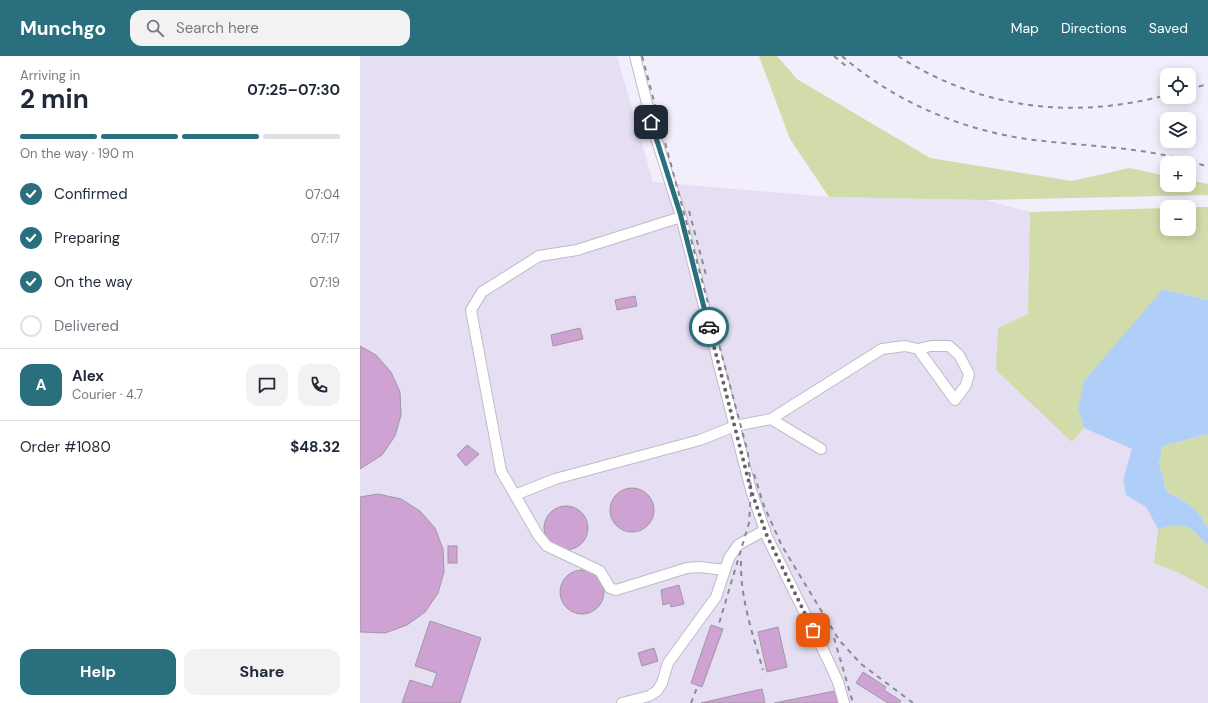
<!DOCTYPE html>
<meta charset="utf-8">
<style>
:root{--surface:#fff;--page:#f2f2f3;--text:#1f2937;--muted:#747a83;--line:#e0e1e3;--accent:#2a6f7e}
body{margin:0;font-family:"DM Sans",sans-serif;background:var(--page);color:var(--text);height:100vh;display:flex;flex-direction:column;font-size:15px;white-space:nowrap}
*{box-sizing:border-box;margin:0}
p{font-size:13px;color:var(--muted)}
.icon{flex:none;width:22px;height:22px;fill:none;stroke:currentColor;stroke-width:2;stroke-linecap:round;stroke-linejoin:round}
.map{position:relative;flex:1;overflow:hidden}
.sheet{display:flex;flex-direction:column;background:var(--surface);width:360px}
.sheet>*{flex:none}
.buttons{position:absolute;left:800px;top:12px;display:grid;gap:8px}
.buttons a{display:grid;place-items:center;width:36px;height:36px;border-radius:8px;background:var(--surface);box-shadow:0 2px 10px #0003;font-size:20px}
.pin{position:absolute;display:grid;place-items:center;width:34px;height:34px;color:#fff;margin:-17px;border-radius:8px;box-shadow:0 2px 6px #0006}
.courier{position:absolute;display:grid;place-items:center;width:40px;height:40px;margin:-20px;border:3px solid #2a6f7e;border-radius:50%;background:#fff;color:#222;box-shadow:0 1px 5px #0007}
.overview em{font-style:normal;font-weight:700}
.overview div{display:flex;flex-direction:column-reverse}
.overview{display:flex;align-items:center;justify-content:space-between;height:68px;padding:0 20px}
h1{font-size:26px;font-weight:700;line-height:30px}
.bar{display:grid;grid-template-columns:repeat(4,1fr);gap:6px 4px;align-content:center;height:48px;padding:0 20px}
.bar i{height:5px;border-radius:3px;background:var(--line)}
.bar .selected{background:var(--accent)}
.bar p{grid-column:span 4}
.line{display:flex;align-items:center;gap:10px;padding:0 20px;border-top:1px solid var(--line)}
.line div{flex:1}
.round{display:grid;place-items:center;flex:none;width:42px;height:42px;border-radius:12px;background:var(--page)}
ol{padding:0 20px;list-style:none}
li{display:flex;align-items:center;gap:12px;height:44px}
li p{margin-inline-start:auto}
li .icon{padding:4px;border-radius:50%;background:var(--accent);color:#fff;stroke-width:4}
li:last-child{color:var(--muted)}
li i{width:22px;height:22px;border:2px solid var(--line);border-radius:50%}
.action{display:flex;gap:8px;margin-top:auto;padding:8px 20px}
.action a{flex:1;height:46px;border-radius:12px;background:var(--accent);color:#fff;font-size:16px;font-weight:700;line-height:46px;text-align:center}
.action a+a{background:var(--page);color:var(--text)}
header{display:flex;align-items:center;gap:24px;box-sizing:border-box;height:56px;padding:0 20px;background:var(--accent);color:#fff}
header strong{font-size:19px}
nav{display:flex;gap:22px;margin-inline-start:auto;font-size:14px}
.search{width:280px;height:36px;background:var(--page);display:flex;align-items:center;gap:10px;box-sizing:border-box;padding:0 14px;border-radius:12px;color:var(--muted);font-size:15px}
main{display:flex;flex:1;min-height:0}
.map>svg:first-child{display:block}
.built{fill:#e6dff3}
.green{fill:#d2dbaa}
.water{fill:#b0cff8}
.building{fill:#cea3d4;stroke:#a097a2}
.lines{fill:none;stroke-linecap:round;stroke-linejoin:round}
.minor-casing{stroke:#bfbac7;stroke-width:12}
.minor{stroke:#fff;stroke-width:10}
.rail{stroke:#8c8993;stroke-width:2;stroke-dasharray:5 5;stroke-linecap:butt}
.done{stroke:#646169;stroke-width:4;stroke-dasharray:0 7.2}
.route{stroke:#2a6f7e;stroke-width:5}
</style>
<header>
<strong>Munchgo</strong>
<div class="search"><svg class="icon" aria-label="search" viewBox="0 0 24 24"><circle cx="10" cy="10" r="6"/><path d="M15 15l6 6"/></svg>Search here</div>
<nav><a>Map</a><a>Directions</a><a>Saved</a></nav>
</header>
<main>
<section class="sheet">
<div class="overview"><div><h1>2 min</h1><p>Arriving in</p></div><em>07:25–07:30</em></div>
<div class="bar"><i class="selected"></i><i class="selected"></i><i class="selected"></i><i></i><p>On the way · 190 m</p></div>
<ol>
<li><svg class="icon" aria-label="check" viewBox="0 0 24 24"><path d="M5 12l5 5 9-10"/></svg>Confirmed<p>07:04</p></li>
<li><svg class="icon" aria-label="check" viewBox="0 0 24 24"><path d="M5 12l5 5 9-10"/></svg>Preparing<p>07:17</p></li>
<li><svg class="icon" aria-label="check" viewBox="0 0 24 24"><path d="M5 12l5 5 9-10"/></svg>On the way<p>07:19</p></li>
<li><i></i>Delivered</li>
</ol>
<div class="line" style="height:72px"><b class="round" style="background:var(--accent);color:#fff">A</b><div><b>Alex</b><p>Courier · 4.7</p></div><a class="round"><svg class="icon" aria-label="chat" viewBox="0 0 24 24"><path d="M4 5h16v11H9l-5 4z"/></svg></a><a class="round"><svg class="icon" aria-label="phone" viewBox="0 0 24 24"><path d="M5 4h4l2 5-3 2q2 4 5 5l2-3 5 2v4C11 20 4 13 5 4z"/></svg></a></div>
<div class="line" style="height:52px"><div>Order #1080</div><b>$48.32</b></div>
<div class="action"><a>Help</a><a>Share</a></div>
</section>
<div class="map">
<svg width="848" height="647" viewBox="0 0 848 647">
<rect width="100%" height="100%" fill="#f3eefc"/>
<path class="built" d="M 0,0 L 257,0 L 293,126 L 469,141 L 625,144 L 670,156 L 668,258 L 638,272 L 712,386 L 724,372 L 773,393 L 763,424 L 766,439 L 786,451 L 798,473 L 794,507 L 819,517 L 848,533 L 848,647 L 0,647 Z"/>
<g class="green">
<path d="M 399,0 L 417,0 L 437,23 L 570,102 L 712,125 L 769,112 L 807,120 L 807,129 L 829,129 L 829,124 L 848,128 L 848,139 L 625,144 L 469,141 L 430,83 Z"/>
<path d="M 829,151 L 848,151 L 848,244 L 803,233 L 718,353 L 724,372 L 712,386 L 636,314 L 638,272 L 668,258 L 670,156 L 807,152 L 807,173 L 829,173 Z"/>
<path d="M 848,378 L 848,471 C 843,467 843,462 839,458 C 832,448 817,441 807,436 L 799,407 L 803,390 Z"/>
<path d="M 817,468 L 829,471 L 848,489 L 848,533 L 819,517 L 794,507 L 798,473 Z"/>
</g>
<path class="water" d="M 803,233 L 848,244 L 848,378 L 803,390 L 799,407 L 807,436 C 817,441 832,448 839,458 C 843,462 843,467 848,471 L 848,489 C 827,469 828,465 798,473 L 786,451 L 766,439 L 763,424 L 772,393 L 724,372 L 718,353 L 724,325 Z"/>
<g class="building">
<path d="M 275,240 L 277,250 L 257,254 L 255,244 Z"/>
<path d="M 220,272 L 223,283 L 193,290 L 191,279 Z"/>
<path d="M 0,290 L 16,299 L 31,316 L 40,336 L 41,359 L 35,380 L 22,399 L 0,413 Z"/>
<path d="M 107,389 L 119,398 L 106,410 L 97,399 Z"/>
<circle cx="272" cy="454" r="22"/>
<path d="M 18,438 L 41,443 L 60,455 L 75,472 L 83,493 L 84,516 L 78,537 L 65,556 L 47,569 L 25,577 L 2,576 L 0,576 L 0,441 Z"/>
<circle cx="206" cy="472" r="22"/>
<rect x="88" y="490" width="9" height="17"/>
<circle cx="222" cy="536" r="22"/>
<path d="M 319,529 L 324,548 L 311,551 L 310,547 L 303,549 L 301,534 Z"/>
<path d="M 70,565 L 121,582 L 100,647 L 42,647 L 50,624 L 72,631 L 77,617 L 55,610 Z"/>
<path d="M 351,569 L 363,573 L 342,631 L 331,627 Z"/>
<path d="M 418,571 L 427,611 L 407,616 L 398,576 Z"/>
<path d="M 294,592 L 298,605 L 282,610 L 278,597 Z"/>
<path d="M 503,616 L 526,631 L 524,634 L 541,645 L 539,647 L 528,647 L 496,627 Z"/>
<path d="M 402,633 L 405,647 L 341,647 Z"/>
<path d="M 475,635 L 476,641 L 480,640 L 481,647 L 414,647 Z"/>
</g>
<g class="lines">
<g class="minor-casing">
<g id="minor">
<path d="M 275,0 L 295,79 L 320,157 L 391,434 L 407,481 L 467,602 L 478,626 L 484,647"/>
<path d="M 321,161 L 217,194 L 179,200 L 122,236 L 111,254 L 141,415 L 178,479 L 187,490 L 240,515 L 250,532 L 256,534 L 327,512 L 339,511 L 365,514"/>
<path d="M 411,363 L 522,293 L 545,290 L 558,293 L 595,344 L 606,329 L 609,318 L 599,299 L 589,290 L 571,290 L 558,293"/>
<path d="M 155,439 L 195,423 L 340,384 L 375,370 L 411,363 L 461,393"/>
<path d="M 262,647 L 289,640 L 297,635 L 302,627 L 308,607 L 356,541 L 369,502 L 378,489 L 405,474"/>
</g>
</g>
<use href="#minor" class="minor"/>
<g class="rail">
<path d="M 282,0 L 388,397 L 391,434 L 389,467 L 358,571"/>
<path d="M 474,0 L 486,10"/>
<path d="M 482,0 C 536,47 604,75 674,84 C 733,91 792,91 848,111"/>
<path d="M 538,0 C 621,53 712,64 807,39"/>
<path d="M 829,33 L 848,28"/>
<path d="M 329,155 L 346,219"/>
<path d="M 394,418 L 404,450 L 422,490 L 479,584 L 501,608 L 553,647"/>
<path d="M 381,505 C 380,542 393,579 403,614"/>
<path d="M 474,582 L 493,647"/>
<path d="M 331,647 L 338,629"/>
</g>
</g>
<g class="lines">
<path class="done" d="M 349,271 L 391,434 L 407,480 L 453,574"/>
<path class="route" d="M 291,66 L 320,157 L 349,271"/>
</g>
</svg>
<div class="buttons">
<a><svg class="icon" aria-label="locate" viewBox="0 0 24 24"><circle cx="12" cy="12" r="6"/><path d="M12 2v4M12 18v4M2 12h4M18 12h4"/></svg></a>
<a><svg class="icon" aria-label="layers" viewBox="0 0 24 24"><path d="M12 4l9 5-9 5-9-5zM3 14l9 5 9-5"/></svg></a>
<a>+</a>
<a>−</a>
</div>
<div class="pin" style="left:453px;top:574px;background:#ea580c"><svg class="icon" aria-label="bag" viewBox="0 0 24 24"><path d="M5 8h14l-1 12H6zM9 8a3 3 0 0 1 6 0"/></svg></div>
<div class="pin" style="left:291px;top:66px;background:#1f2937"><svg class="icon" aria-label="home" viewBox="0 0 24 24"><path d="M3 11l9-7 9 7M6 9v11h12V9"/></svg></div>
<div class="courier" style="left:349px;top:271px"><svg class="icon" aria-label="car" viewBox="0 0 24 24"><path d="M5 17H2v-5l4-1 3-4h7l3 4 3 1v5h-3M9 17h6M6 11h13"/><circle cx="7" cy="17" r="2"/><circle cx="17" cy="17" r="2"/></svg></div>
</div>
</main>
